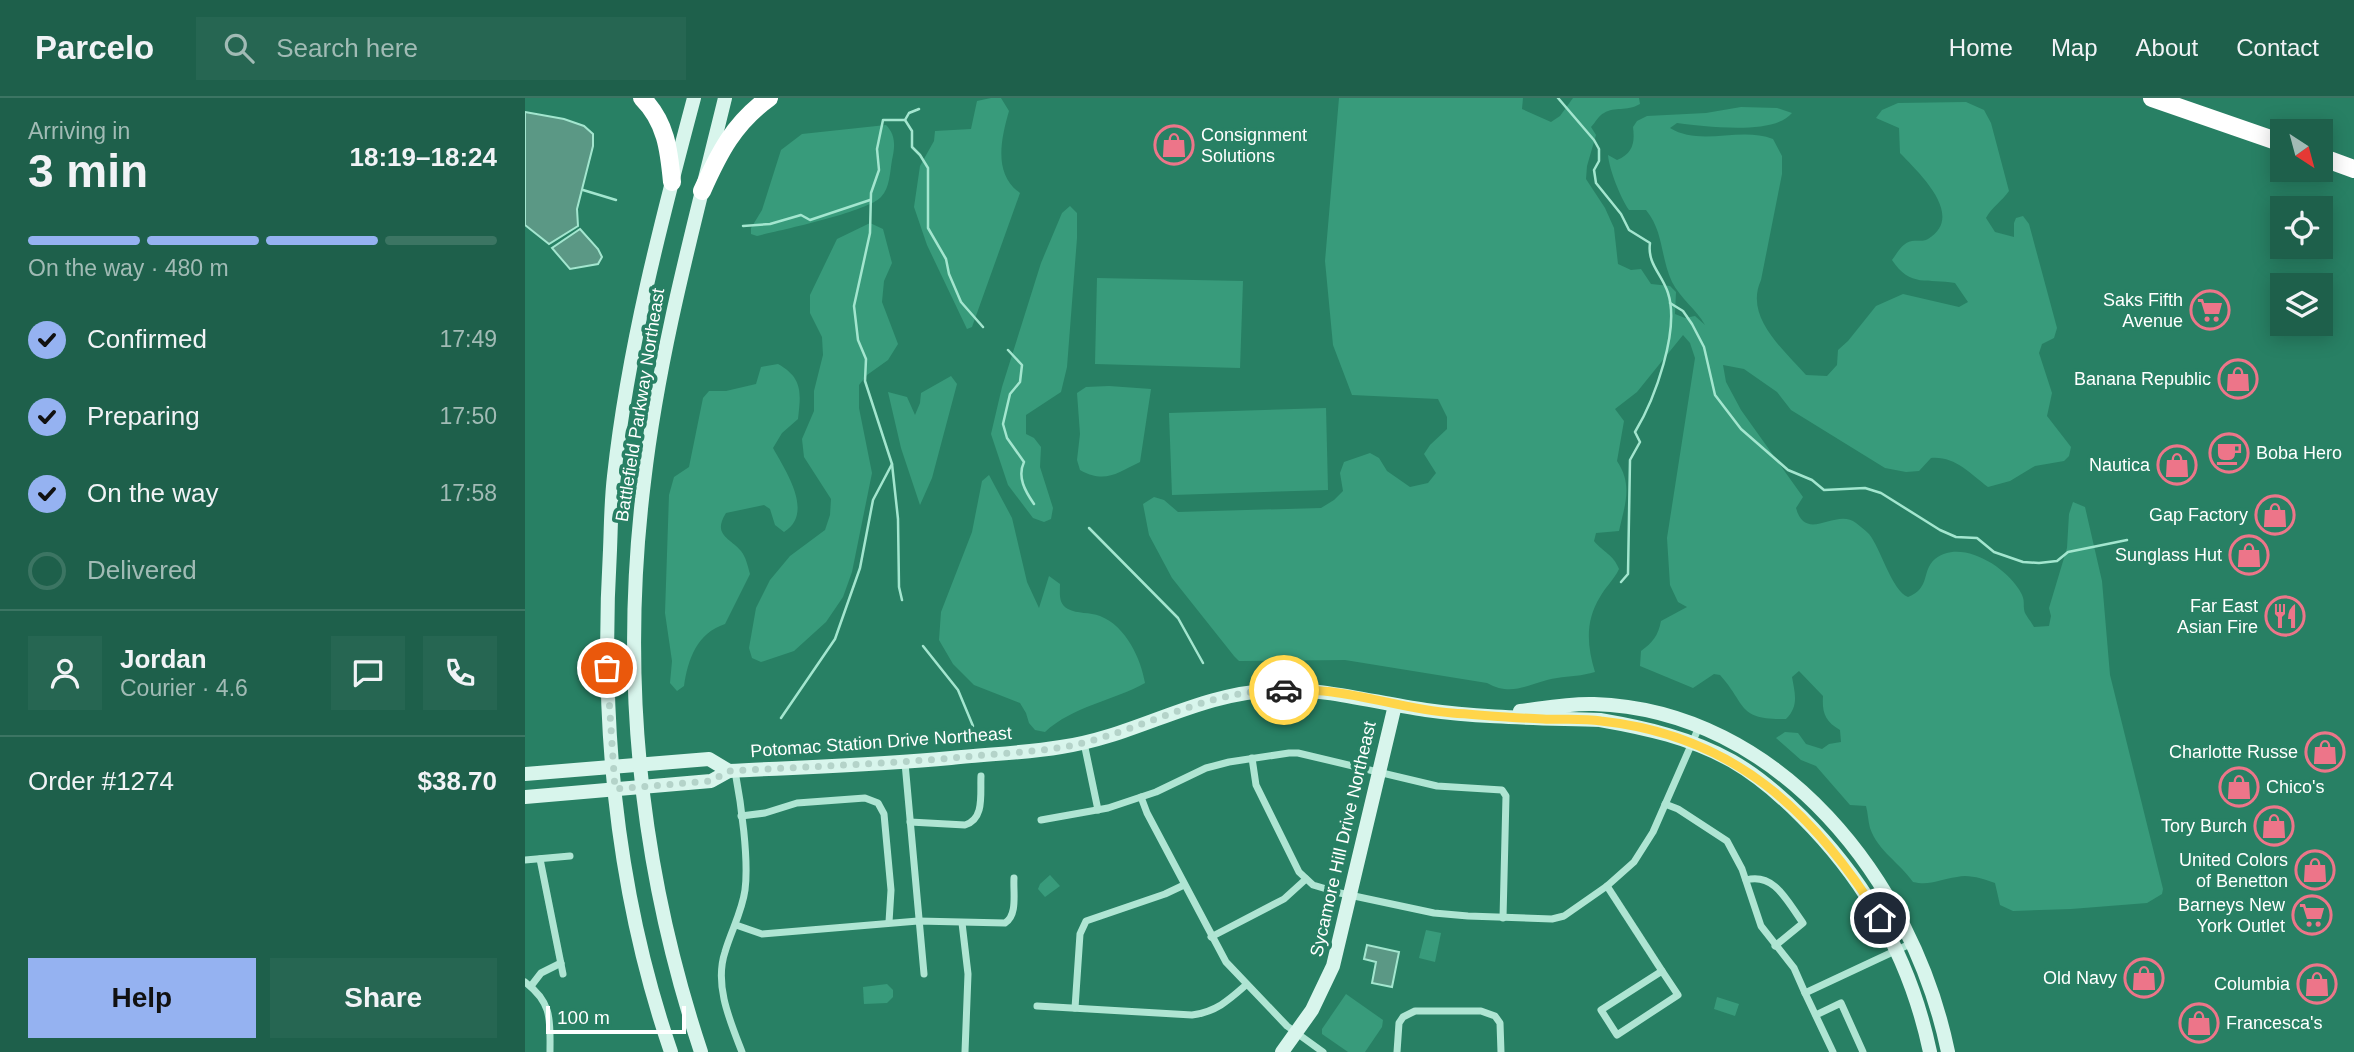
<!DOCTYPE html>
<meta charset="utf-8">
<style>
:root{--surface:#1e604b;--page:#266652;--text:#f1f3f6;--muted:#a1bbb5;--line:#3c7563;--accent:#95b2f1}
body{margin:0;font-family:Helvetica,sans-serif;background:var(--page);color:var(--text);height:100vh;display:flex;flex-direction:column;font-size:26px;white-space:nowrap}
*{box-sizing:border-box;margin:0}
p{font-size:23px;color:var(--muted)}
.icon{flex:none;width:38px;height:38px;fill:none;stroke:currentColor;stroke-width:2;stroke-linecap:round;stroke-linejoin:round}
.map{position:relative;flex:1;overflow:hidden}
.drawer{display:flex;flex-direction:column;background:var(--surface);width:525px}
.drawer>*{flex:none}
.needle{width:46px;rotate:144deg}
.tools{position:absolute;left:1745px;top:21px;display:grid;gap:14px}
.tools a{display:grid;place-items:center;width:63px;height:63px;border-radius:0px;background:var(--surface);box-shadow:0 4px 18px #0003;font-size:35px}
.scale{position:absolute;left:21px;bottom:18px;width:140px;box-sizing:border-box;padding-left:7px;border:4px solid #fff;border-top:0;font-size:19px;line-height:24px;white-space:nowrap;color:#fff;-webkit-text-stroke:5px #288064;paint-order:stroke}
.pin{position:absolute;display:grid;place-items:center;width:60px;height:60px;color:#fff;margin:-30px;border:4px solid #fff;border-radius:50%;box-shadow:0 2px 7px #0007}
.courier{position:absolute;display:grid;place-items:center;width:70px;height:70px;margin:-35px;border:5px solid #ffd54a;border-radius:50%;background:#fff;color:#222;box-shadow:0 2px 9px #0007}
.headline em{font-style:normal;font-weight:700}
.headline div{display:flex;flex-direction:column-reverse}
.headline{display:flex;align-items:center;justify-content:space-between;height:119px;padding:0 28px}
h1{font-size:46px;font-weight:700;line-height:52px}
.bar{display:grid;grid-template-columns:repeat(4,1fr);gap:10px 7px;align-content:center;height:84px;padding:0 28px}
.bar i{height:9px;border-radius:5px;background:var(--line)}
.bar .current{background:var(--accent)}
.bar p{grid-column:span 4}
.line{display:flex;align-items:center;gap:18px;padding:0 28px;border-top:2px solid var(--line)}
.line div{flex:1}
.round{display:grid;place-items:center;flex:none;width:74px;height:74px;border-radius:0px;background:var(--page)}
ol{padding:0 28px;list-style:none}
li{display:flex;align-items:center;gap:21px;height:77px}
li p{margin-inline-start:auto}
li .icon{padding:7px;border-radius:50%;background:var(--accent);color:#111;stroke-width:4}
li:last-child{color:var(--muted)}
li i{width:38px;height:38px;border:4px solid var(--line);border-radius:50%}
.cta{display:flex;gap:14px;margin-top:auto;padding:14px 28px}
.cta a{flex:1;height:80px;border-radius:0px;background:var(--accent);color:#111;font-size:28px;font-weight:700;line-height:80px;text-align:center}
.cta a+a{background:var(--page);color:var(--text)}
header{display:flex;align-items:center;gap:42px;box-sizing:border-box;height:98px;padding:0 35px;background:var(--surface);border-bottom:2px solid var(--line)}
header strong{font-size:33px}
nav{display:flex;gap:38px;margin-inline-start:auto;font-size:24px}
.search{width:490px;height:63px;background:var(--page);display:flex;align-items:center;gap:18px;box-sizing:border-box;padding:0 24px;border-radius:0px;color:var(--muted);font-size:26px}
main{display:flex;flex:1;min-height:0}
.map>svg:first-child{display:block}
.green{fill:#389b7b}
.water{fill:#5b9885;stroke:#a3e6cf;stroke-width:2}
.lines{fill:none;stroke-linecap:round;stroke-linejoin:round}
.stream{stroke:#a3e6cf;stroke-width:2.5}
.street{stroke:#afe5d3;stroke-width:7}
.secondary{stroke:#d8f5ec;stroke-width:14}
.highway{stroke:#fff;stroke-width:18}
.done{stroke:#b4d3c9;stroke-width:7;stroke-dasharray:0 12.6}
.route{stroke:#ffd54a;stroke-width:9}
.labels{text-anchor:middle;stroke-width:7;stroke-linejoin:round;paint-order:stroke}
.poi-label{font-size:18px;fill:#fff;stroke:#288064;text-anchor:end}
.street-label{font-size:18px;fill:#fff;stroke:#288064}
</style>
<header>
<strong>Parcelo</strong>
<div class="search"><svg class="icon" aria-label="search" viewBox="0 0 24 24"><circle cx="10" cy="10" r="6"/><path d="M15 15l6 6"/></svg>Search here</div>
<nav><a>Home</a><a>Map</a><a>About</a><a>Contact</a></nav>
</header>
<main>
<section class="drawer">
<div class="headline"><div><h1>3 min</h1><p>Arriving in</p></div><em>18:19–18:24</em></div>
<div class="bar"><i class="current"></i><i class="current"></i><i class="current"></i><i></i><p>On the way · 480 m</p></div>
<ol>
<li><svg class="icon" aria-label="check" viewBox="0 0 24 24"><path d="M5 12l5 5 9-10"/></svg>Confirmed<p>17:49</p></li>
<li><svg class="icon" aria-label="check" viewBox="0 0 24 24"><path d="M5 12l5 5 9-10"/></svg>Preparing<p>17:50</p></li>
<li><svg class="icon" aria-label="check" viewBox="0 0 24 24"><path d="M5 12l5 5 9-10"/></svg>On the way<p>17:58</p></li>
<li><i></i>Delivered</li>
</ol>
<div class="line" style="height:126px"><a class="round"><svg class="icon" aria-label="person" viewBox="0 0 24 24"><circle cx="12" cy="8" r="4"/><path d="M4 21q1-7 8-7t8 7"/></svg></a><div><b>Jordan</b><p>Courier · 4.6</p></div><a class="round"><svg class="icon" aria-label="chat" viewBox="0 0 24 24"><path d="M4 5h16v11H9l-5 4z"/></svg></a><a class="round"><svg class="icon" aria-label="phone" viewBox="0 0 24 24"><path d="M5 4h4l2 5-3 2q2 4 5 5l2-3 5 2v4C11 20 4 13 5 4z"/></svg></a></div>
<div class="line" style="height:91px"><div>Order #1274</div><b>$38.70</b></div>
<div class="cta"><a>Help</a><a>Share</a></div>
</section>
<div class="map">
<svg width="1829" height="954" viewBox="0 0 1829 954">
<rect width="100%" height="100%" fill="#288064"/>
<g class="green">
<path d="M 466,0 L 476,0 L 484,13 C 476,41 468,76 495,95 L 447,229 L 442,231 L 402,147 L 389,109 L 395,68 L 409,43 L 410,33 L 446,31 L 452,3 Z"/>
<path d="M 814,0 L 998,0 L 997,11 L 1026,24 L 1035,18 L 1048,0 L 1114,0 L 1115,6 C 1101,14 1090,8 1079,15 C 1074,17 1070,25 1066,29 L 1071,37 L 1062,68 L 1061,81 L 1080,110 L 1089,130 L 1093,166 L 1106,172 L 1116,171 L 1126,186 L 1145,188 L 1151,194 L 1150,216 L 1160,220 L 1170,218 L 1180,227 C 1172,212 1155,200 1147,184 C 1135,158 1139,134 1121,112 L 1104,112 C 1096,101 1084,71 1083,57 L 1092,62 C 1108,55 1110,45 1108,29 L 1112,23 L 1122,18 L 1181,15 L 1216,9 L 1252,10 L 1267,15 C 1248,38 1179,28 1152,25 L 1145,30 C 1176,49 1215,28 1248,41 L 1257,58 L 1257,76 L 1236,182 C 1219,219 1258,251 1281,277 L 1302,278 L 1312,267 L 1313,252 L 1323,243 L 1351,208 L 1378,196 L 1434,209 L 1443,204 L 1430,185 C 1403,180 1385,190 1367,162 C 1373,154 1377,145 1387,143 C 1394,142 1397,144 1403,141 C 1441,118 1394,75 1375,55 L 1374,30 L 1351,20 L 1357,12 L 1373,5 L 1441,4 L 1459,12 L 1466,25 L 1484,93 C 1477,103 1467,109 1461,120 L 1470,134 L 1489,139 L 1489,125 L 1491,120 L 1498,118 L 1504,126 L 1532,230 L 1529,240 L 1517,246 L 1514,255 L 1527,295 L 1522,318 L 1546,349 L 1544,358 L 1539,363 L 1510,368 L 1485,383 L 1463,389 C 1444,375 1430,358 1406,360 L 1394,373 L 1381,374 L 1360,370 L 1266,312 L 1252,294 L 1219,271 L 1198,267 L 1201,284 L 1216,312 L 1278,399 L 1271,410 C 1281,446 1311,409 1331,425 C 1335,428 1340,432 1344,436 C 1356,451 1367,493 1383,499 C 1406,490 1396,473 1410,461 C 1435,441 1478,467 1493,490 C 1502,503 1497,505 1500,515 C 1502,519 1507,525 1509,529 L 1524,528 L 1526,518 L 1524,510 L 1542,450 L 1544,416 L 1548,404 L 1560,409 L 1577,483 L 1585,577 L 1638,791 L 1637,796 L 1622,805 L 1546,811 L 1488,813 L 1475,807 L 1470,785 C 1458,781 1444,776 1432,779 C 1414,781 1406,788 1388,784 C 1375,765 1353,753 1345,730 C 1343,723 1343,715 1341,708 L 1325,707 L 1291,668 L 1276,662 L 1251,640 L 1260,634 L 1273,635 L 1281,646 L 1297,651 L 1304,646 L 1316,644 L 1315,632 C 1300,623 1297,615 1298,598 L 1274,573 L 1267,579 C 1270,596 1274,608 1261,621 C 1212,622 1222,607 1195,577 L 1189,576 L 1168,590 L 1115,568 L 1116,553 C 1128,544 1133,538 1136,523 L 1162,509 L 1153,504 L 1145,487 L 1142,440 L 1170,260 L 1165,245 L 1158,237 L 1112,294 L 1090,311 L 1099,323 L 1092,363 C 1108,387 1100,406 1094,433 L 1071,435 L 1069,443 C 1079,455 1088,456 1094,471 C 1089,482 1080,489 1075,499 C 1060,523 1062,548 1070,574 C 1057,578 1045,578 1032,580 C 1005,584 989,600 962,585 L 820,562 L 714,563 L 709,558 L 647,480 L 624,437 L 618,406 L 629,399 L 639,402 L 653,414 L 796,410 L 809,402 L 818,393 L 815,375 L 819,364 L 845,355 L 854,360 L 862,373 L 885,389 L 903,385 L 911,375 L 899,356 L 905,347 L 922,331 L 922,319 L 913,301 L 827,297 L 808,247 L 800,163 Z"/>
<path d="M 361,27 C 371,37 370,49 367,62 C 365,73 365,90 356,99 C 342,114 256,132 232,138 L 226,136 L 226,130 L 237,112 L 256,52 L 277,36 Z"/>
<path d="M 545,108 L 552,115 L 552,140 L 542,269 L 536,294 L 501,317 L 501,336 L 509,340 L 516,349 L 515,369 L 528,410 L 526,421 L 519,424 L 508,420 L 483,387 L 466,336 L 477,289 L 516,165 L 537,115 Z"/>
<path d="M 345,125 L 358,131 L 367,165 L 359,183 L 357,204 L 373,246 L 363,262 L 342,277 L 334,287 L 334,310 L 347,375 L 327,474 L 318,499 L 301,524 L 269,553 L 236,564 L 227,560 L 224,550 L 231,510 L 245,482 L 265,458 L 300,432 L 305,417 L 306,401 L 279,359 L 277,341 L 289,313 L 289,293 L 298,257 L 297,239 L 285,215 L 285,197 L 312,141 Z"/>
<path d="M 572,180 L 718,183 L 715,270 L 570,266 Z"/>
<path d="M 253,266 C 278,280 276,295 273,321 L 257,335 L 248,350 C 260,372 290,415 259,434 L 250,427 L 245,411 L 239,407 L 201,415 C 187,437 205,440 216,453 C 221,459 223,469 225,476 L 200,526 C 172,535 163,561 159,588 L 152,593 L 145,585 L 147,563 L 140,515 L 144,397 L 149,379 L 164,369 L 178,300 L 184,293 L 201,293 L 231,286 L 236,269 Z"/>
<path d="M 426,278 L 432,286 L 407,380 L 395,407 L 376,350 L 363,294 L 382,299 L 390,317 L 395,305 L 396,295 Z"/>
<path d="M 584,288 L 626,291 L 615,364 C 592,375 580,386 555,372 L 552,362 L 555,336 L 552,295 L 561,289 Z"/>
<path d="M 801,310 L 803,392 L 647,397 L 644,315 Z"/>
<path d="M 464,377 L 487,420 L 502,484 L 514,510 L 524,478 L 535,486 C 535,495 533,506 543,511 C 552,516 565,514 575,518 C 601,528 616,561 620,585 C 588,603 548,608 520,634 L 510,632 L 504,625 L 501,615 L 495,605 L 449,587 L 428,566 L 414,542 L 416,514 L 447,434 L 457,383 Z"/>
<path d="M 525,777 L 535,788 L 520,799 L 513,791 L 515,786 Z"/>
<path d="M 901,832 L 916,835 L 910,864 L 894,860 Z"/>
<path d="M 362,886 L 368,892 L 368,899 L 362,905 L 339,906 L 338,889 Z"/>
<path d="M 821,896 L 858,922 L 857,929 L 840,954 L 823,954 L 797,936 L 797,931 Z"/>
<path d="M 1192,899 L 1214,906 L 1210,918 L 1189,911 Z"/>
</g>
<g class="water">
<path d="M 0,14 L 39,21 L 59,28 L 68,36 L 68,48 L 52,111 L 53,128 L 24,146 L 0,127 Z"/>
<path d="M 55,131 L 73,151 L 77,159 L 73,166 L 45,171 L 27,150 Z"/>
<path d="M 842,847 L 874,854 L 867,889 L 847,885 L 851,864 L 839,861 Z"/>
</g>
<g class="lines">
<g class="stream">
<path d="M 1033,0 L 1069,42 L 1074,51 L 1074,63 L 1069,72 L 1071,85 L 1096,116 L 1104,132 L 1125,145 C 1122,166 1137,176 1143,195 C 1155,232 1130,301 1110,334 L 1115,344 L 1105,362 L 1103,476 L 1096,484"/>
<path d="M 380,22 L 387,33 L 387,49 L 395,57 L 403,70 L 403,130 L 421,161 L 424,176 L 436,204 L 458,229"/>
<path d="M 58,92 L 91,102"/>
<path d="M 218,128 L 245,126 L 276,117 L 285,122 L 345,102"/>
<path d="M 1145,205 L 1158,213 L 1167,226 L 1179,249 L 1190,297 L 1216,331 L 1263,372 L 1287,382 L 1299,392 L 1340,390 L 1356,395 L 1415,432 L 1431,439 L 1452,440 L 1469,454 L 1498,464 L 1514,465 L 1532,463 L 1543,454 L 1602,442"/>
<path d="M 483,252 L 497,267 L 495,284 L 485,296 L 478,326 L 482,340 L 499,364 C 492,379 500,393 509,406"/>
<path d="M 564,430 L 653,520 L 678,565"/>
<path d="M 377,502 L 374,489 L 373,421 L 367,366 L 340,283 L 341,261 L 333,242 L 329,208 L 345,135 L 346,95 L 354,72 L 352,51 L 358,22 L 380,22 L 384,15 L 394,11"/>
<path d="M 398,548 L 433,592 L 448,628"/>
<path d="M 256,620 L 310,541 L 335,470 L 348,402 L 367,366"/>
</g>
<g class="street">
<path d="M 559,645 L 573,712"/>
<path d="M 727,660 L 731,687 L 774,774 L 788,787 L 815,795 L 909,815 L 943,818 L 1027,821 L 1039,818 L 1082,788 L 1109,764 L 1128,734 L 1174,629"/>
<path d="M 380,665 L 399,876"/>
<path d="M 210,673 C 216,705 224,761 220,792 C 217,814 206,833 200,854 C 189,887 205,923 217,954"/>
<path d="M 616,699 L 622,715 L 701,864 L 762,928 L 798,954"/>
<path d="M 1140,706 L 1153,711 L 1202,743 L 1217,771 L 1236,828 L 1269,870 L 1280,895"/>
<path d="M 216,718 L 240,715 L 272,705 L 340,700 L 353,705 L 359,716 L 366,792 L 364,824"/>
<path d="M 516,722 L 583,710 L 631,694 L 681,670 L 704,664 L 764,655 L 773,655 L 912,688 L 977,692 L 981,698 L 978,820"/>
<path d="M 385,724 L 440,727 C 460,721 455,696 456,678"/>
<path d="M 15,761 L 38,876"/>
<path d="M 0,762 L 45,758"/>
<path d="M 1221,782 C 1250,774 1263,805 1278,825 L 1250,848"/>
<path d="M 1082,788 L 1137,873"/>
<path d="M 437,825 L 443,876 L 440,954"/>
<path d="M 211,827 L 237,836 L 393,823 L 480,825 C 493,817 488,794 489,780"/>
<path d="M 686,839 L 759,801 L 781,781"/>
<path d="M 1137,873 L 1153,897 L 1092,937 L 1076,912 Z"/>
<path d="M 0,884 C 28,905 25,923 25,954"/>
<path d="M 6,888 L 16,875 L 36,865"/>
<path d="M 512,908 L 667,917 C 691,914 704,902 721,887"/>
<path d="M 550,910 L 555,836 L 561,823 L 640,796 L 659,787"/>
<path d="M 1291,917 L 1316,905 L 1338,954"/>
<path d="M 872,954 L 874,925 L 878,919 L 890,913 L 956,913 L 970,918 L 975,925 L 976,954"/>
<path d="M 1308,954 L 1280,895 L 1387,845"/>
</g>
<g class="secondary">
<path d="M 995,613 C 1019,610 1044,605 1069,606 C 1255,612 1388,784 1423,954"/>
<path d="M 0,676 L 184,661 L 204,673"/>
<path d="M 0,699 L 186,683 L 204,673 C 278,669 352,667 426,660 C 463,656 500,655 536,649 C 612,638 671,595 750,592 C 802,590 850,605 901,612 C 958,620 1018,620 1075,622 C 1121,630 1166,640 1207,663 C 1233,678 1256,698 1277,719 C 1342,784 1386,864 1405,954"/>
<path d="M 146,954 C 91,794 75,621 85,452 C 86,428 86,403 89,378 C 103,250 136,124 169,0"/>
<path d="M 176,954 C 114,767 95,579 119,384 C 134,254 169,127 200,0"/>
<path d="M 757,954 L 787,912 L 808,868 L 870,607"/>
</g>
<g class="highway">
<path d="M 117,0 C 141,24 144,52 147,84"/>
<path d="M 1627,0 L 1757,45"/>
<path d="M 1796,59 L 1829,71"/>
<path d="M 177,93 C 194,55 209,25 244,0"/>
</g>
</g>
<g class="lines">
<path class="done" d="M 82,570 L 90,691 L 186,683 L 204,673 C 279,669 353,666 428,660 C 464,656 502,655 539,649 C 615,635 679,591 759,592"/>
<path class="route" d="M 759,592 C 775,592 792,592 807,594 C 848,599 886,612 927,615 C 957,617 988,620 1018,621 C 1037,622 1057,620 1076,623 C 1207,637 1288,712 1355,820"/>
</g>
<defs>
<g id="shop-ring" transform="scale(2.0125)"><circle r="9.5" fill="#288064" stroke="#ed7589" stroke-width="1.5"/><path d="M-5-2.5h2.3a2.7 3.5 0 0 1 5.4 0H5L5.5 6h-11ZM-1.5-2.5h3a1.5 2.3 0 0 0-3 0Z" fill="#ed7589"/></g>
<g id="supermarket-ring" transform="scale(2.0125)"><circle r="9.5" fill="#288064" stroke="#ed7589" stroke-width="1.5"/><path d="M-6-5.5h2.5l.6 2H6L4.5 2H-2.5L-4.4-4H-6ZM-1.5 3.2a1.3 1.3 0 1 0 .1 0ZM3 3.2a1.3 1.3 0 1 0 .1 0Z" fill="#ed7589"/></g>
<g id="cafe-ring" transform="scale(2.0125)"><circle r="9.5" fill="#288064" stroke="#ed7589" stroke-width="1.5"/><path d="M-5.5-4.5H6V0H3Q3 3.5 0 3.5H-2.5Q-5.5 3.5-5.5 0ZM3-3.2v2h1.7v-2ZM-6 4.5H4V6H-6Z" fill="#ed7589"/></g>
<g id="restaurant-ring" transform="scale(2.0125)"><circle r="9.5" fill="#288064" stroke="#ed7589" stroke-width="1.5"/><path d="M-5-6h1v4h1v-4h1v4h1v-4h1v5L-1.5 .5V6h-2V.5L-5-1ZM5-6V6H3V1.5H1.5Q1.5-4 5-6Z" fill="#ed7589"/></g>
</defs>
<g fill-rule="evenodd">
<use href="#shop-ring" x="649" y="47"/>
<use href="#supermarket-ring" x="1685" y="212"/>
<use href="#shop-ring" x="1713" y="281"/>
<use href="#cafe-ring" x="1704" y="355"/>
<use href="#shop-ring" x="1652" y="367"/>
<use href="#shop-ring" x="1750" y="417"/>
<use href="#shop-ring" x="1724" y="457"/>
<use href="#restaurant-ring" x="1760" y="518"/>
<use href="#shop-ring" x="1800" y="654"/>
<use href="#shop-ring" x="1714" y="689"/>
<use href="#shop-ring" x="1749" y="728"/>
<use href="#shop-ring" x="1790" y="772"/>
<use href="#supermarket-ring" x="1787" y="817"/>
<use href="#shop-ring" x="1619" y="880"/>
<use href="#shop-ring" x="1792" y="886"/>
<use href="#shop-ring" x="1674" y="925"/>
</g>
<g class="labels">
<g class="poi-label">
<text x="676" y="43" text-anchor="start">Consignment<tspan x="676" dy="21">Solutions</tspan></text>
<text x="1658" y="208">Saks Fifth<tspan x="1658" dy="21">Avenue</tspan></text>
<text x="1686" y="287">Banana Republic</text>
<text x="1731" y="361" text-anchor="start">Boba Hero</text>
<text x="1625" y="373">Nautica</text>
<text x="1723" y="423">Gap Factory</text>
<text x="1697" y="463">Sunglass Hut</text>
<text x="1733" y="514">Far East<tspan x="1733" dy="21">Asian Fire</tspan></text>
<text x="1773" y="660">Charlotte Russe</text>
<text x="1741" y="695" text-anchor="start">Chico's</text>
<text x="1722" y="734">Tory Burch</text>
<text x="1763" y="768">United Colors<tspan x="1763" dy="21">of Benetton</tspan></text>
<text x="1760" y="813">Barneys New<tspan x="1760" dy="21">York Outlet</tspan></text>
<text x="1592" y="886">Old Navy</text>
<text x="1765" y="892">Columbia</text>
<text x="1701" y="931" text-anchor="start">Francesca's</text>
</g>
<g class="street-label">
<text transform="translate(115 307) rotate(-81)" y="6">Battlefield Parkway Northeast</text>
<text transform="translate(356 644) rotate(-4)" y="6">Potomac Station Drive Northeast</text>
<text transform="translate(818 741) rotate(-77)" y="6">Sycamore Hill Drive Northeast</text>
</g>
</g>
</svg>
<div class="tools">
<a><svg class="needle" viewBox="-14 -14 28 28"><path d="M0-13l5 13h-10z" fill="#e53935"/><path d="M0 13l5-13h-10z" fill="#a1bbb5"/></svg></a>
<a><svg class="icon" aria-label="locate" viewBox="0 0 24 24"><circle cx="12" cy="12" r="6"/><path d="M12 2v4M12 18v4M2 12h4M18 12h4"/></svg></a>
<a><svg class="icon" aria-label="layers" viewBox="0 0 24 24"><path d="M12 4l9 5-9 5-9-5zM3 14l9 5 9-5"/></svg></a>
</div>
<div class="scale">100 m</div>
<div class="pin" style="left:82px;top:570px;background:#ea580c"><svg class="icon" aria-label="bag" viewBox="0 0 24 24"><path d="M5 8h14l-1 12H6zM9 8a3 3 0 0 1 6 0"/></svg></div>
<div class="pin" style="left:1355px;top:820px;background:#1f2937"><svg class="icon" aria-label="home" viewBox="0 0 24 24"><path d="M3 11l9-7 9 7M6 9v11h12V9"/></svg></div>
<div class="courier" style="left:759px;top:592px"><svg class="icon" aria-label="car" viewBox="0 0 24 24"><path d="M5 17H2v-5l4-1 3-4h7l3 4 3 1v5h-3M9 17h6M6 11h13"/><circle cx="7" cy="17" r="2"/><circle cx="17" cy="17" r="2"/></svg></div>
</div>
</main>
